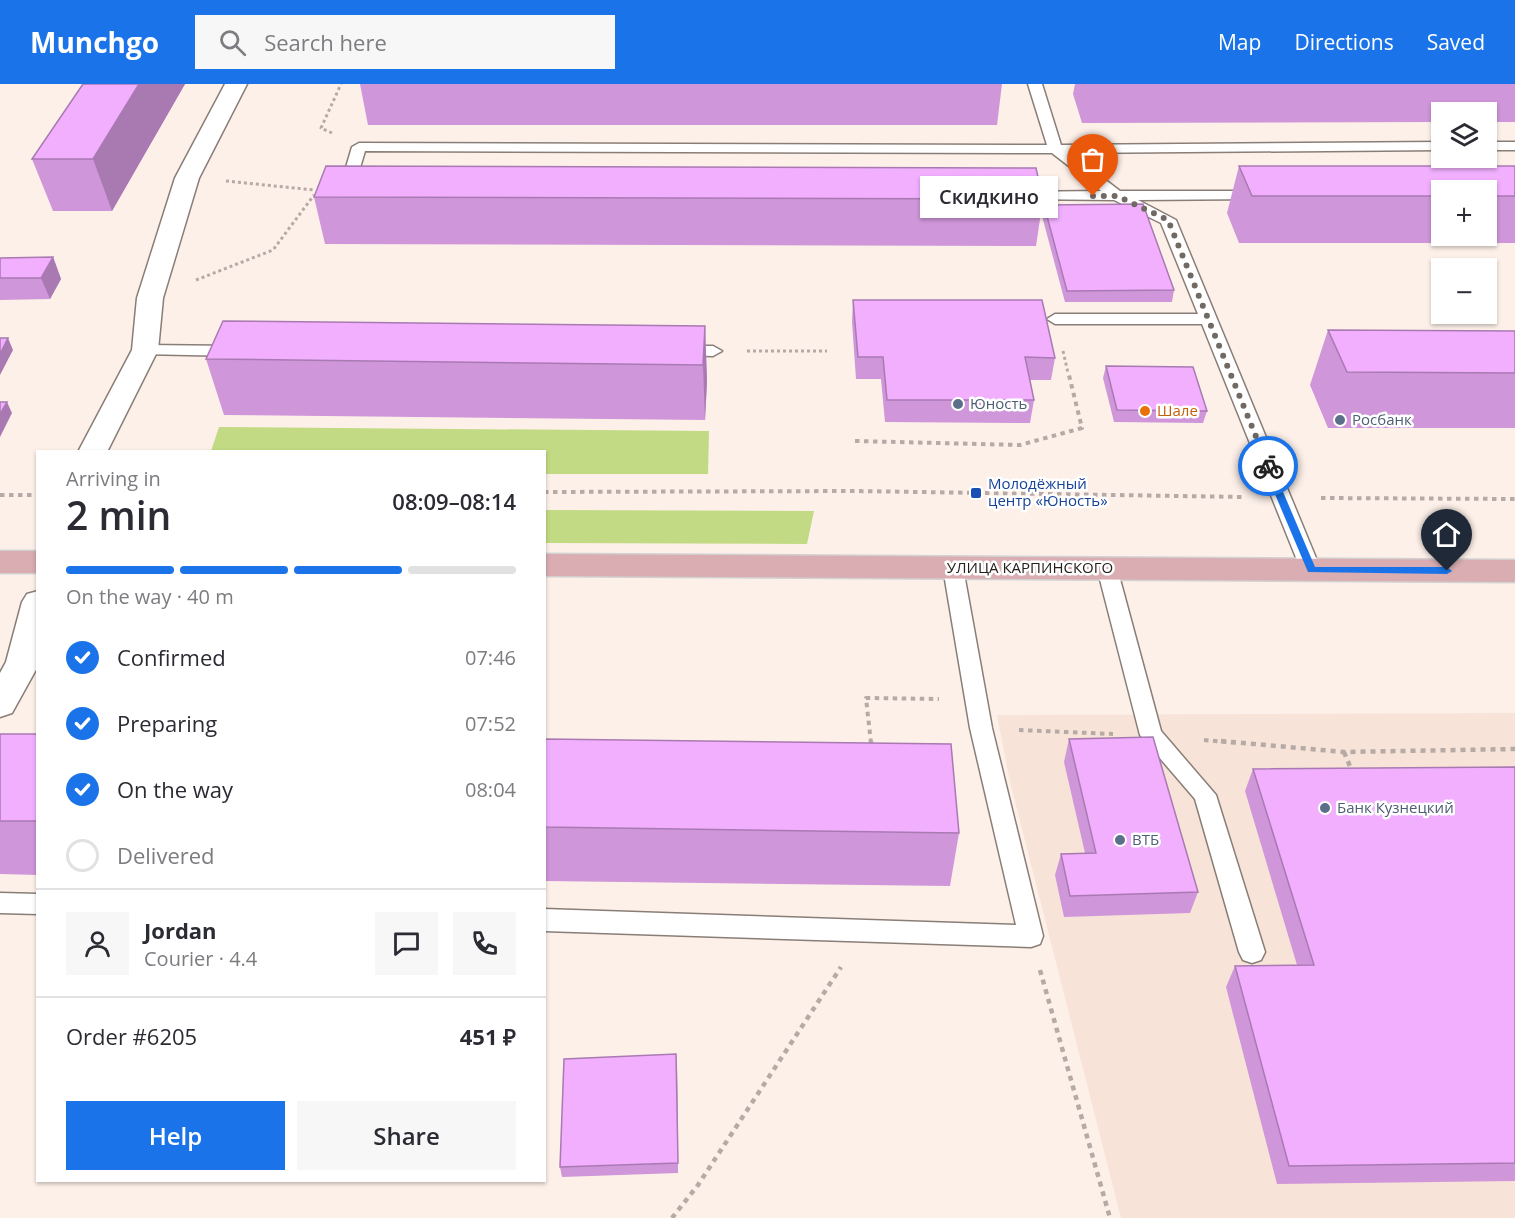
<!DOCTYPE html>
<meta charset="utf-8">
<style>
:root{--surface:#fff;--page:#f7f7f7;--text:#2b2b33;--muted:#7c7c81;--line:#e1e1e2;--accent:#1a73e8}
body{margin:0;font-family:"Open Sans",sans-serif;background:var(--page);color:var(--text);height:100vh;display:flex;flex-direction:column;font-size:22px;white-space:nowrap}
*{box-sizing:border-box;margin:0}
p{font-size:20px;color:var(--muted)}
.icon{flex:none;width:33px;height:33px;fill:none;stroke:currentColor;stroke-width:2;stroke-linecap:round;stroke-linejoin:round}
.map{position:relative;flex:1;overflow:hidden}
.panel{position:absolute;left:36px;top:366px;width:510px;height:732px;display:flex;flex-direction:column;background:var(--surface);border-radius:0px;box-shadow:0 2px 4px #0004}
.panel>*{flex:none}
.controls{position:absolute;left:1431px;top:18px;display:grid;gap:12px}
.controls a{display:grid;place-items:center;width:66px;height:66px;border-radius:0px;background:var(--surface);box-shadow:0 2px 4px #0004;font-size:30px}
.pin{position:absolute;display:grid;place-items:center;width:51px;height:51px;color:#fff;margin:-62px -26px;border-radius:50% 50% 50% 0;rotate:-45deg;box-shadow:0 0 6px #0007}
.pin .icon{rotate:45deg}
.courier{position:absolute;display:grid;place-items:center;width:60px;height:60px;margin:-30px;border:4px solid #1a73e8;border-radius:50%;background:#fff;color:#222;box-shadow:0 2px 8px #0007}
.bubble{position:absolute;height:42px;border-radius:0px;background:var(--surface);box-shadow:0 2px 4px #0004;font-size:20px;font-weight:600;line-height:42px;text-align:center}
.head em{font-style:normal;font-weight:600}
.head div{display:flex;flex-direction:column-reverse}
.head{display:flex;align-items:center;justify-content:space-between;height:102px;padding:0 30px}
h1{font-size:39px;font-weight:600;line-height:45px}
.bar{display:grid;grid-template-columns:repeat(4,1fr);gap:9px 6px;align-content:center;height:72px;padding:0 30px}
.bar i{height:8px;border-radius:4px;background:var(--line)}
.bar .selected{background:var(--accent)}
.bar p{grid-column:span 4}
.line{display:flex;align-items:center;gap:15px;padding:0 30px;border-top:2px solid var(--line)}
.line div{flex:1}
.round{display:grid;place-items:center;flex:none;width:63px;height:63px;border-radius:0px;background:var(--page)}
ol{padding:0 30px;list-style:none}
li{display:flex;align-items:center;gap:18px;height:66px}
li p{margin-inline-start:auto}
li .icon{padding:6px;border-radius:50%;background:var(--accent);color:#fff;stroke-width:4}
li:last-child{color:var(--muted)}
li i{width:33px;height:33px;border:3px solid var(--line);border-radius:50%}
.action{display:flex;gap:12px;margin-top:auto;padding:12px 30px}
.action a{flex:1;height:69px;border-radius:0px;background:var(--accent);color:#fff;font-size:24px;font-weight:600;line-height:69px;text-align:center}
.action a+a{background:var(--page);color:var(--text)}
header{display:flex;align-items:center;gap:36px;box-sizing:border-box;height:84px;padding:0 30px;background:var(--accent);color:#fff}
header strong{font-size:28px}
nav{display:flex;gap:33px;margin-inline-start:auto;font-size:21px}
.search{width:420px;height:54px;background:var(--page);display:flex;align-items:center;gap:15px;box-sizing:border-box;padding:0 21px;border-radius:0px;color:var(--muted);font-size:22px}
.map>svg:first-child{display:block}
.built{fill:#f7e3d7}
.green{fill:#c2da83}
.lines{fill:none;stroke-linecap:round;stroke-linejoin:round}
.service-casing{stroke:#897e77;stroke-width:3}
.minor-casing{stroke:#897e77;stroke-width:3}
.primary-casing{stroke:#d3d2d2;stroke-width:3}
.path-far2{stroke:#b5aaa5;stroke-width:3;stroke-dasharray:3 3;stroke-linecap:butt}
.path-far1{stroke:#b5aaa5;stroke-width:4;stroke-dasharray:4.5 4.5;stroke-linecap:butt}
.path{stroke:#b5aaa5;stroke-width:4.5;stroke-dasharray:5 5;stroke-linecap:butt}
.service{fill:#fff;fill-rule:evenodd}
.minor{fill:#fff;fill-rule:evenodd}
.primary{fill:#d9adb1;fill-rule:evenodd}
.wall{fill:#cf96da;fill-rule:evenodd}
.shaded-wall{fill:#a97ab2}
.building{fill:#f1affe;stroke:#a97ab2;stroke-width:1.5}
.route{fill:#1a73e8}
.done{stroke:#716964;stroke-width:6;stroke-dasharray:0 10.8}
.service-dot{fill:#5c6f8a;stroke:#fff;stroke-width:2}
.food-dot{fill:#e8710a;stroke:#fff;stroke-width:2}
.transit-dot{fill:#1a4fb4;stroke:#fff;stroke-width:2}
.labels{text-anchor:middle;stroke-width:5;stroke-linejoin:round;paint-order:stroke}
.service-label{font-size:15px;fill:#4e5e75;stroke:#fff;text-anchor:start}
.food-label{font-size:15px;fill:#c56008;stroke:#fff;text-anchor:start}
.transit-label{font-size:15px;fill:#164399;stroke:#fff;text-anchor:start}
.street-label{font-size:15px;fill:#25201d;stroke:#fff}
</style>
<header>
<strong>Munchgo</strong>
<div class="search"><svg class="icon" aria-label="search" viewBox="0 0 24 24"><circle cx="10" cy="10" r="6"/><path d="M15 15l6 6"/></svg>Search here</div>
<nav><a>Map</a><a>Directions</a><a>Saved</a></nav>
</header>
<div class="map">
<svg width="1515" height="1134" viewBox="0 0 1515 1134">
<rect width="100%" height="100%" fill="#fdf0e9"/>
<path class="built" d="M 1515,629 L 1515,1134 L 1121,1134 L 1010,698 L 997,631 Z"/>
<g class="green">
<path d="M 219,343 L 709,347 L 708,390 L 545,390 L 544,368 L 211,367 Z"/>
<path d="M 545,426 L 814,427 L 807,460 L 545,459 Z"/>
</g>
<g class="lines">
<g class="service-casing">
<g id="service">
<path d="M 1028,0 L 1042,0 L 1061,61 L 1442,58 L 1442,66 L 1070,69 L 1120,107 L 1258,107 L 1265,111 L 1258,115 L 1138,116 L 1176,136 L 1321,486 L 1318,491 L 1304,491 L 1301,486 L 1202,240 L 1055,240 L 1047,235 L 1055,230 L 1198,230 L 1161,139 L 1114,116 L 1011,115 L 1009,112 L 1016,108 L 1101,107 L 1052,69 L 365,67 L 353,107 L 346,111 L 339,107 L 352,63 L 359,59 L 1047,61 Z"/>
<rect x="1486" y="58" width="29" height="8"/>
<path d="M 145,261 L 237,262 L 246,267 L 237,272 L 139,270 L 137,266 L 139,262 Z"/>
<path d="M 679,262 L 713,262 L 722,267 L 713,272 L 673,271 L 670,267 Z"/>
<path d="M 953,477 L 960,479 L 963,484 L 992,644 L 1043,852 L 1040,860 L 1031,863 L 544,847 L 544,825 L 1016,841 L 970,644 L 943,484 L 946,479 Z"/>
<path d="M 1107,477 L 1114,479 L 1117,484 L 1161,647 L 1216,711 L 1265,868 L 1261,876 L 1252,879 L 1243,876 L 1239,868 L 1195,715 L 1140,651 L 1097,484 L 1100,479 Z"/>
<path d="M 0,809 L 38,810 L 38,830 L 0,829 Z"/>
</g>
</g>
<g class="minor-casing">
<g id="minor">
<path d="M 225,0 L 247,0 L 199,94 L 163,214 L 158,266 L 107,368 L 78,368 L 132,266 L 137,214 L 175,94 Z"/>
<path d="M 38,507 L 38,582 L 12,629 L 0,633 L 0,589 L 6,578 L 22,518 L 27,510 Z"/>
</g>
</g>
<g class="primary-casing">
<g id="primary">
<rect x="0" y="467" width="38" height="22"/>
<path d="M 544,470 L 1515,476 L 1515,498 L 544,492 Z"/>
</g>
</g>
<g class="path-far2">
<path d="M 332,49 L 321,44 L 341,0"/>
<path d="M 226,97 L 314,106"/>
<path d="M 196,196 L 273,166 L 314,111"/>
<path d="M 747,267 L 827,267"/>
<path d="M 1063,267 L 1068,289"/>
</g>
<g class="path-far1">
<path d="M 855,357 L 1020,361 L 1082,344 L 1068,287"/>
<path d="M 544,408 L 855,407 L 1244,413"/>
<path d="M 0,411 L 38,411"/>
<path d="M 1321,414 L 1515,415"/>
<path d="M 1019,646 L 1113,650"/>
<path d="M 1204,656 L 1238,659"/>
<path d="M 871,659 L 866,614 L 939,615"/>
</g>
<g class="path">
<path d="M 871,657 L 871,662"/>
<path d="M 1221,657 L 1344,668 L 1515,665"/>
<path d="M 1344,668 L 1352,687"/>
<path d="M 1040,886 L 1110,1134"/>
<path d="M 672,1134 L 698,1101 L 841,883"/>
</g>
<use href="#service" class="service"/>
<use href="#minor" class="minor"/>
<use href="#primary" class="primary"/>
</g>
<g class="wall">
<path d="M 83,0 L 185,0 L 112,127 L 53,127 L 32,75 Z"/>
<path d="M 360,0 L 1002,0 L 997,41 L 368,41 Z"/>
<path d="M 1075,0 L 1515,0 L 1515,38 L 1486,38 L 1486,28 L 1442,28 L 1442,38 L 1082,39 L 1073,10 Z"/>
<path d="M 1239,82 L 1515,82 L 1515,159 L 1239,159 L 1227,129 ZM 1442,106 L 1486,106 L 1486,152 L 1442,152 Z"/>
<path d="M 314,113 L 1043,115 L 1036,162 L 325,160 Z"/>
<path d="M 1044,121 L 1174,206 L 1172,218 L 1065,218 L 1042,132 Z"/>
<path d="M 53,173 L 61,195 L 50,215 L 0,216 L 0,174 Z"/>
<path d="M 853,216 L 1055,274 L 1051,296 L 1030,296 L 1034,316 L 1030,339 L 885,338 L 881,295 L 856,295 L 852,238 Z"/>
<path d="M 705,242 L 707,297 L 705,336 L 224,331 L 206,275 Z"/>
<path d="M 1328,246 L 1515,247 L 1515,344 L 1328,344 L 1310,301 Z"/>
<path d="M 1106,282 L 1207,327 L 1203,339 L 1114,338 L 1103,294 Z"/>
<path d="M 0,650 L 38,650 L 38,791 L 0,790 Z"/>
<path d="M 544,655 L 959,749 L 950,802 L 544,797 Z"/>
<path d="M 1069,655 L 1198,808 L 1190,829 L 1064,833 L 1055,791 L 1061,770 L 1085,769 L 1064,678 Z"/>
<path d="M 1515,683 L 1515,1097 L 1277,1100 L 1226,903 L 1235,882 L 1297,881 L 1245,707 L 1253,685 Z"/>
<path d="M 677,980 L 678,1089 L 562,1093 L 560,1083 Z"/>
</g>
<g class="shaded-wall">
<path d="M 139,0 L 185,0 L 112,127 L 93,75 Z"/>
<path d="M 53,173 L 61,195 L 50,215 L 41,194 Z"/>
<path d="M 705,242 L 707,297 L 705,336 L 703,281 Z"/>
<path d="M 8,254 L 13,266 L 0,291 L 0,270 Z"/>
<path d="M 7,318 L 12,329 L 0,353 L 0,330 Z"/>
<path d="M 676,970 L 677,980 L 678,1089 L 678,1079 Z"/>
</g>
<g class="building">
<path d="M 83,0 L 139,0 L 93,75 L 32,75 Z"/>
<path d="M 326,82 L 1036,84 L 1043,115 L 314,113 Z"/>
<path d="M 1239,82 L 1515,82 L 1515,112 L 1486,112 L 1486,106 L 1442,106 L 1442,112 L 1252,112 Z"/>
<path d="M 1143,120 L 1174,206 L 1067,207 L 1044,121 Z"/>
<path d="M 53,173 L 41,194 L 0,194 L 0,174 Z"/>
<path d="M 853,216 L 1042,216 L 1055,274 L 1025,273 L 1034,316 L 887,316 L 883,273 L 858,273 Z"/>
<path d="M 223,237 L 705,242 L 703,281 L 206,275 Z"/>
<path d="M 1328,246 L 1515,247 L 1515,289 L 1347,288 Z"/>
<path d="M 0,254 L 8,254 L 0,270 Z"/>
<path d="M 1106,282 L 1193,283 L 1207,327 L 1117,326 Z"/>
<path d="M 0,318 L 7,318 L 0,330 Z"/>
<rect x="0" y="650" width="38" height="87"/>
<path d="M 1153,653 L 1198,808 L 1070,812 L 1061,770 L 1096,769 L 1069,655 Z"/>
<path d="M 544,655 L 951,660 L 959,749 L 544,743 Z"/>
<path d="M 1515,683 L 1515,1079 L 1289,1082 L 1235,882 L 1314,881 L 1253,685 Z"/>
<path d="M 676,970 L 678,1079 L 560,1083 L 564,975 Z"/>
</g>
<path class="route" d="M 1268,379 L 1272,382 L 1315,483 L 1447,483 L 1452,487 L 1447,490 L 1308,488 L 1263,382 Z"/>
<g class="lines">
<path class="done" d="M 1093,112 L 1117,112 L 1168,136 L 1268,382"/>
</g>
<g class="service-dot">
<circle cx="958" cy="320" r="6"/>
<circle cx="1340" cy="336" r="6"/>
<circle cx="1325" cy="724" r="6"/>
<circle cx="1120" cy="756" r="6"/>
</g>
<circle class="food-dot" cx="1145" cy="327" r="6"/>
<rect class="transit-dot" x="970" y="403" width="12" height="12" rx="3"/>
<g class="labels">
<g class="service-label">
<text x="970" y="325">Юность</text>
<text x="1352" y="341">Росбанк</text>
<text x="1337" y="729">Банк Кузнецкий</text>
<text x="1132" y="761">ВТБ</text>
</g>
<g class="food-label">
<text x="1157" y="332">Шале</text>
</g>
<g class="transit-label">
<text x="988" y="405">Молодёжный<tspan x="988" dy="17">центр «Юность»</tspan></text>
</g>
<g class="street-label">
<text x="1030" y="489">УЛИЦА КАРПИНСКОГО</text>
</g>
</g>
</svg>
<div class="controls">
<a><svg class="icon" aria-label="layers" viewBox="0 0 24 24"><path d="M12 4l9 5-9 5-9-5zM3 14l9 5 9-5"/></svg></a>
<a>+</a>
<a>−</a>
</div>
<div class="pin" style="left:1093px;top:112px;background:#ea580c"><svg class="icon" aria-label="bag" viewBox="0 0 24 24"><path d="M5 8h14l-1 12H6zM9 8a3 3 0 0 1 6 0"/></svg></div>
<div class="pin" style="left:1447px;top:487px;background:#1f2937"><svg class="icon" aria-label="home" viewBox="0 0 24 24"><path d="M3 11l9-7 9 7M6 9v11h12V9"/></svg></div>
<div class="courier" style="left:1268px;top:382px"><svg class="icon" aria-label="bike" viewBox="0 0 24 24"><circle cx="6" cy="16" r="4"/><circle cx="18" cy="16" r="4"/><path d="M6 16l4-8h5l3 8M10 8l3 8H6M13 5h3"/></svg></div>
<div class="bubble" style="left:920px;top:92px;width:138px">Скидкино</div>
<section class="panel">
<div class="head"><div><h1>2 min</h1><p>Arriving in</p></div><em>08:09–08:14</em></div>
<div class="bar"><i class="selected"></i><i class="selected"></i><i class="selected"></i><i></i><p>On the way · 40 m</p></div>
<ol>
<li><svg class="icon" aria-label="check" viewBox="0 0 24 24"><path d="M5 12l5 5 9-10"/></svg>Confirmed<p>07:46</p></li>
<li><svg class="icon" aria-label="check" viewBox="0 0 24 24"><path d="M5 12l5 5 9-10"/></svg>Preparing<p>07:52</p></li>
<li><svg class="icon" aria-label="check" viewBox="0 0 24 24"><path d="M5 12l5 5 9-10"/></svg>On the way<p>08:04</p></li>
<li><i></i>Delivered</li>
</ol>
<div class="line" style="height:108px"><a class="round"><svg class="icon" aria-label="person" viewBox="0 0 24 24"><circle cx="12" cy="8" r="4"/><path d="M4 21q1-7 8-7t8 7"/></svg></a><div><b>Jordan</b><p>Courier · 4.4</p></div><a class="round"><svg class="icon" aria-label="chat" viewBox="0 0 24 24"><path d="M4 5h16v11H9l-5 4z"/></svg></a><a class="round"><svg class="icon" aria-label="phone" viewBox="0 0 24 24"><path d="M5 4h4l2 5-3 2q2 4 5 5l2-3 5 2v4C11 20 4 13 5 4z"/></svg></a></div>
<div class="line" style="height:78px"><div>Order #6205</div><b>451 ₽</b></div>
<div class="action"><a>Help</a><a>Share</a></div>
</section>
</div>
